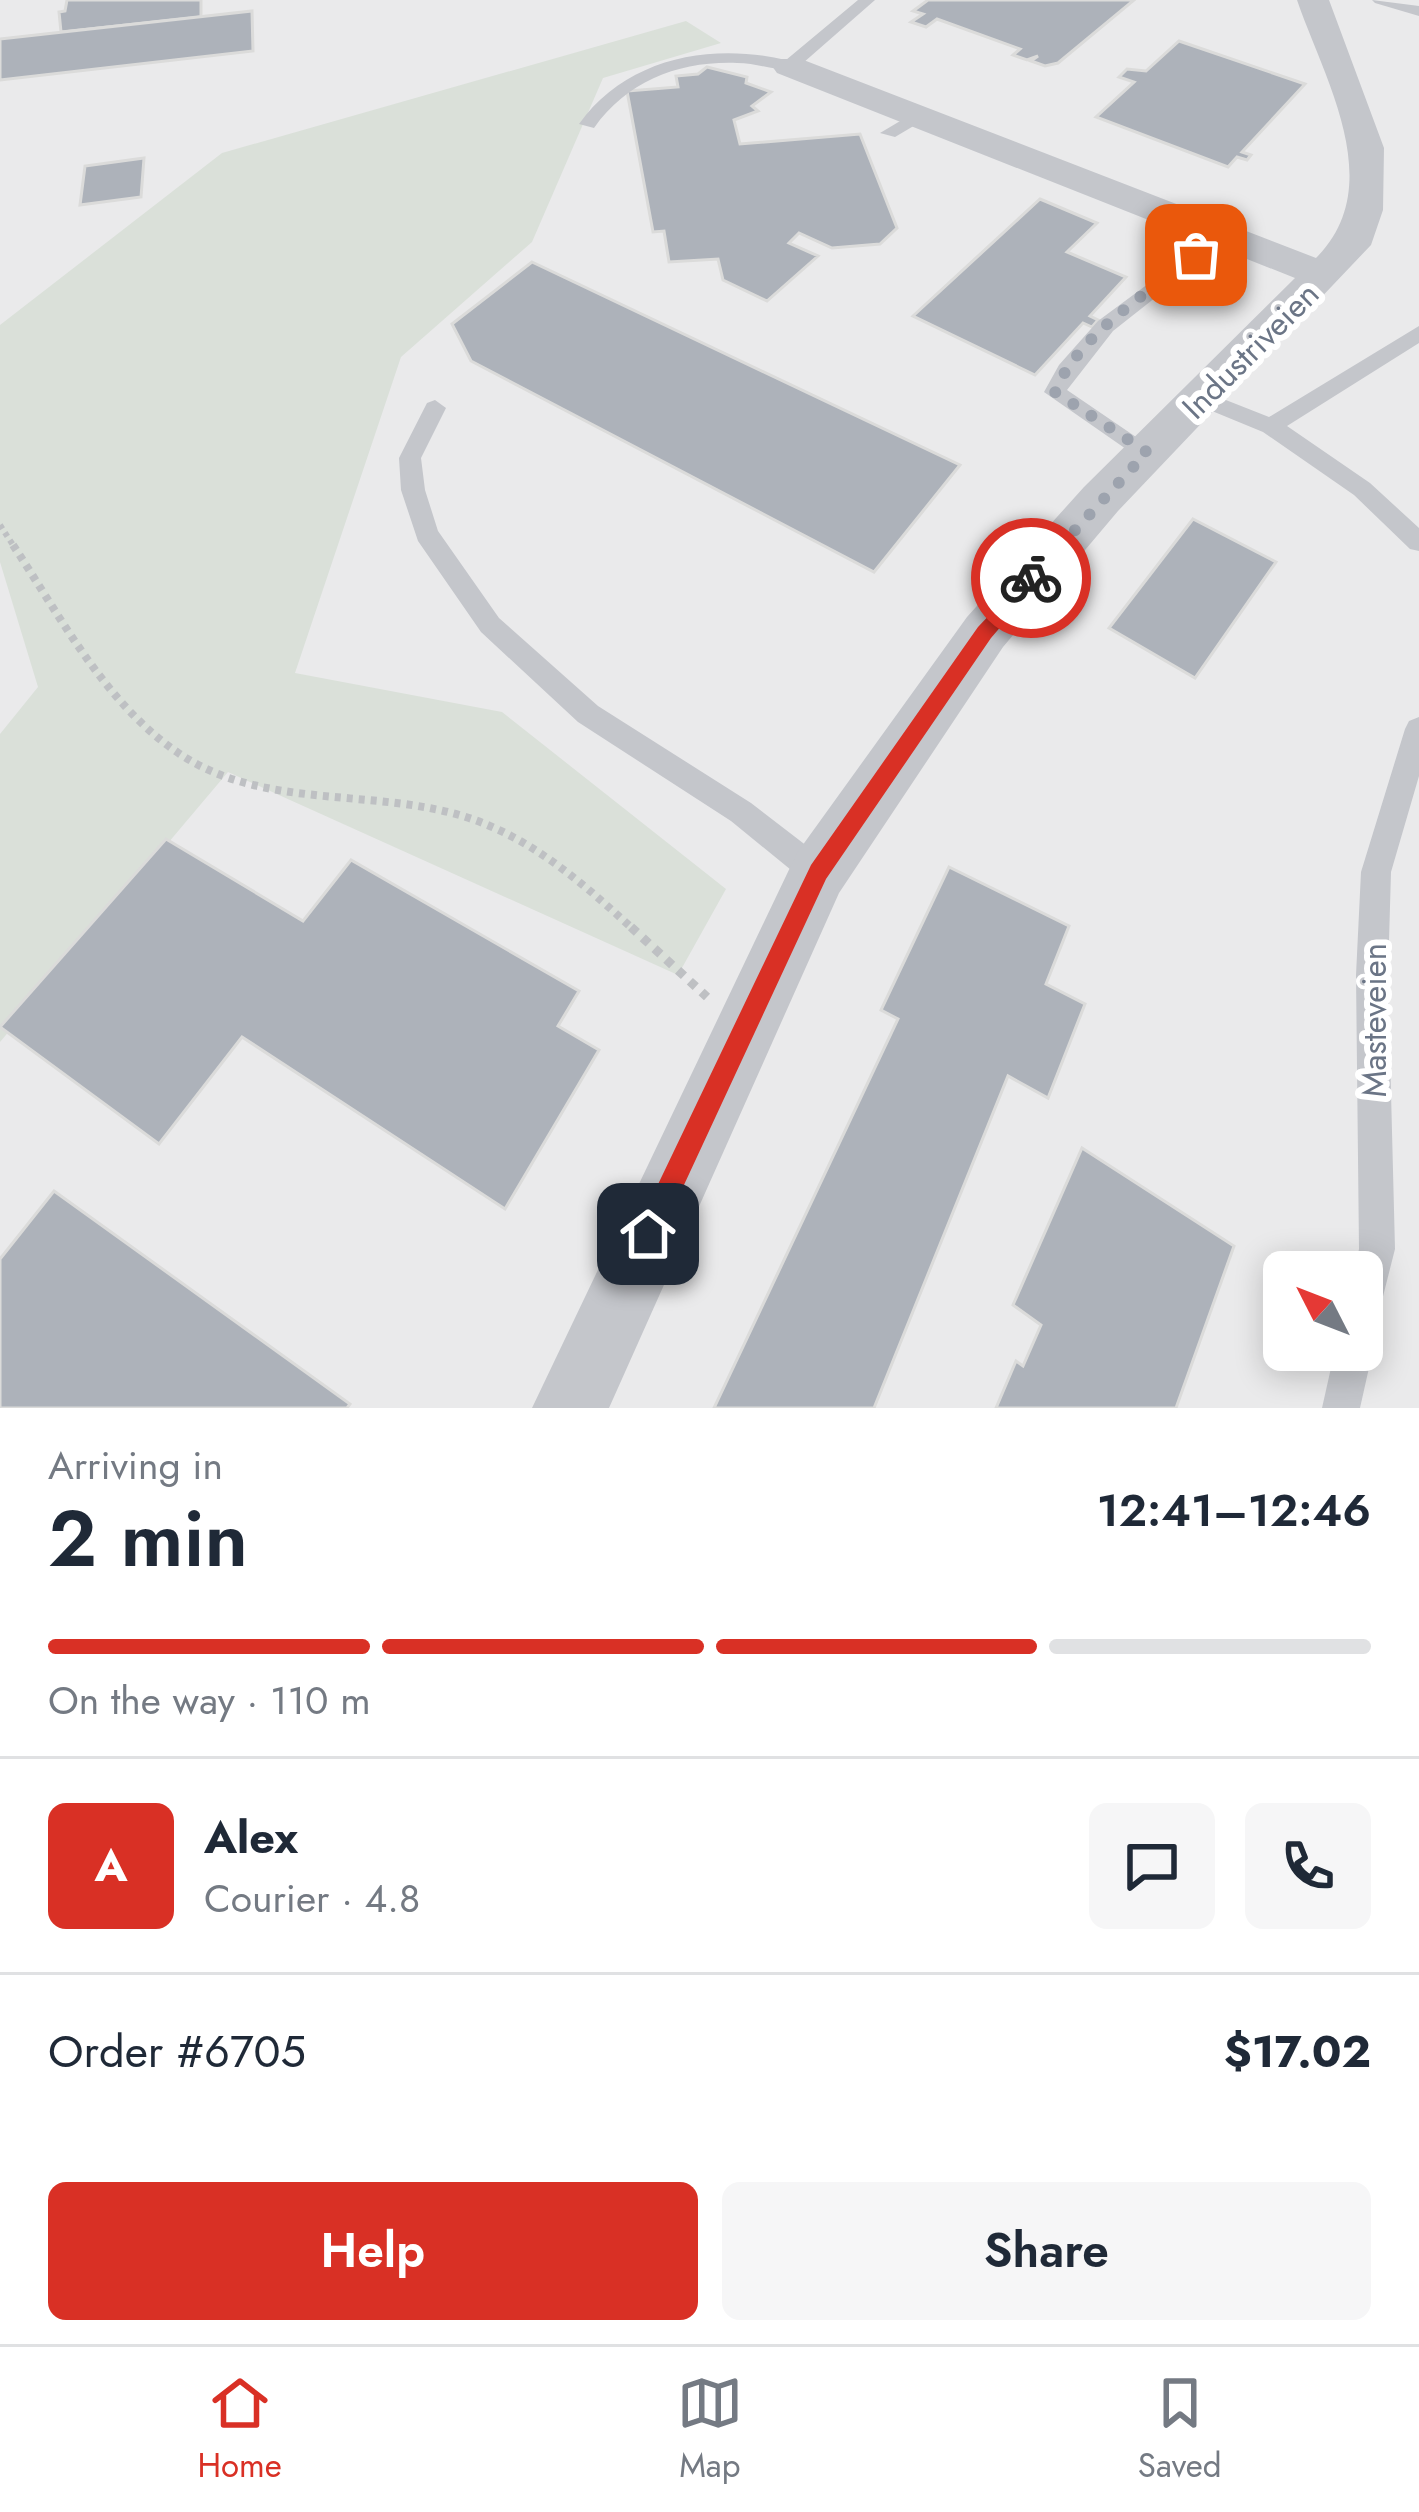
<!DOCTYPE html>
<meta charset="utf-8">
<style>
:root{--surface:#fff;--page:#f6f6f7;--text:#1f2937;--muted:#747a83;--line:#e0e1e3;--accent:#d93025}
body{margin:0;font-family:Jost,sans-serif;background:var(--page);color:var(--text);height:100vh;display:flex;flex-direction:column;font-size:45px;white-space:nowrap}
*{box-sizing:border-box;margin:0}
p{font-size:39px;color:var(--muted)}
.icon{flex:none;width:66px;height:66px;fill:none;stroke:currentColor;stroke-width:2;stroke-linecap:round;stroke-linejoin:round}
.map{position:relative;height:1408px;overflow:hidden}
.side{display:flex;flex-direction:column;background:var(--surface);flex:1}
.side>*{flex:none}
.needle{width:78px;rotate:312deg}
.fabs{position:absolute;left:1263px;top:1251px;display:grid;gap:24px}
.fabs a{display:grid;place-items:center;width:120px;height:120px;border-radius:18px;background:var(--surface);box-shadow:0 6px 30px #0003;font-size:60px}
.pin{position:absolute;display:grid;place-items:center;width:102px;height:102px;color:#fff;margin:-51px;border-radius:24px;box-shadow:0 6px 18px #0006}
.courier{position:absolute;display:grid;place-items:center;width:120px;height:120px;margin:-60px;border:9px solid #d93025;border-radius:50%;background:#fff;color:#222;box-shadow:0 3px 15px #0007}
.overview em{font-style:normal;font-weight:600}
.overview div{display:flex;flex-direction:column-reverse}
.overview{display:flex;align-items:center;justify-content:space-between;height:204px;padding:0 48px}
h1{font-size:78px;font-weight:600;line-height:90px}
.bar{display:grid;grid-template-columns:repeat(4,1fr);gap:18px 12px;align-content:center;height:144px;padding:0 48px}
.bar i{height:15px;border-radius:9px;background:var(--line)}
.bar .on{background:var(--accent)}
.bar p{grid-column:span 4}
.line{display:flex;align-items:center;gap:30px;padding:0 48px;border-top:3px solid var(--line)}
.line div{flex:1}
.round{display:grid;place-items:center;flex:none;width:126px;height:126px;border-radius:18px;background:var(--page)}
.button{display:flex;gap:24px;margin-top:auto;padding:24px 48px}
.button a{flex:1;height:138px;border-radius:18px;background:var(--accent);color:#fff;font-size:48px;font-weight:600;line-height:138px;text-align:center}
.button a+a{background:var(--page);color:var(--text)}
.tabs{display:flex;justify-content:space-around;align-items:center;height:168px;border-top:3px solid var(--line);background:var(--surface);font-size:33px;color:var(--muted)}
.tabs a{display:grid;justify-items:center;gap:6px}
.tabs .on{color:var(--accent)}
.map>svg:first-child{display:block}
.built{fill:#eaeaeb;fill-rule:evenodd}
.green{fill:#dae0d9}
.building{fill:#adb2ba;stroke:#dbdbda;stroke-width:3}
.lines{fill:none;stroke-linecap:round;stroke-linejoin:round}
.path-far2{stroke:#bec0c3;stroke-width:6;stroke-dasharray:4.5 4.5;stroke-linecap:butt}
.path-far1{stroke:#bec0c3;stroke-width:8;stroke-dasharray:6 6;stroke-linecap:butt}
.path{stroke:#bec0c3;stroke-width:9;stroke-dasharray:8 8;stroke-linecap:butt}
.service{fill:#c4c6cb;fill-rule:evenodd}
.minor{fill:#c4c6cb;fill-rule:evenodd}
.route{fill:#d93025}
.done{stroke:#9da3ae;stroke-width:12;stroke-dasharray:0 21.6}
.labels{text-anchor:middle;stroke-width:12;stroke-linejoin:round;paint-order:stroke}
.street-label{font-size:33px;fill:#6b7586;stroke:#fff}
</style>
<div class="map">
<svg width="1419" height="1408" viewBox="0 0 1419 1408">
<rect width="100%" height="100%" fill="#f9f9f8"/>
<path class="built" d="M 0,0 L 1419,0 L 1419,1408 L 0,1408 ZM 1284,1272 L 1362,1272 L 1362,1350 L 1284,1350 Z"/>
<path class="green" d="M 686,21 L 721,43 L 603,78 L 532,242 L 401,357 L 295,673 L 502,712 L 726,889 L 678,975 L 228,772 L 0,1042 L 0,734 L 38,687 L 0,562 L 0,325 L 222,153 Z"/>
<g class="building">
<path d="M 67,0 L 201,0 L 201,17 L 61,32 L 59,12 L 65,11 Z"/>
<path d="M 928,0 L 1134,0 L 1058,63 L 1045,66 L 1031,61 L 1038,56 L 1027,60 L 1013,55 L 1020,49 L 937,19 L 926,27 L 911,22 L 923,14 L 913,11 Z"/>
<path d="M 252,11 L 253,51 L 0,80 L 0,39 Z"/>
<path d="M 1179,41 L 1305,84 L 1242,152 L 1251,155 L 1247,160 L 1237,157 L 1228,167 L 1096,117 L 1134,82 L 1119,77 L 1127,69 L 1146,71 Z"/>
<path d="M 707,67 L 747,77 L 746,83 L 771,92 L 752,106 L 758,111 L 734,120 L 740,144 L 860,134 L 897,228 L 880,244 L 832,248 L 799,233 L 789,243 L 818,256 L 767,301 L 723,280 L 718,259 L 669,262 L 664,231 L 653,232 L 627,91 L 678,87 L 676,76 L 698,74 Z"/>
<path d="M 144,158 L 141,197 L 80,205 L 85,166 Z"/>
<path d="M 1040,199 L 1097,223 L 1067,252 L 1126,277 L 1090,316 L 1098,320 L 1092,327 L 1083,323 L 1035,375 L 913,316 Z"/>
<path d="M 532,262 L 960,465 L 874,572 L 471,361 L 452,324 Z"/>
<path d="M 1193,519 L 1276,562 L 1195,678 L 1109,628 Z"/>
<path d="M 166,839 L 303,921 L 351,860 L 579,991 L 558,1026 L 599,1050 L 505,1209 L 242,1037 L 159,1144 L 0,1027 Z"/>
<path d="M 949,867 L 1069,926 L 1046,984 L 1085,1004 L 1048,1098 L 1008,1076 L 874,1408 L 714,1408 L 898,1019 L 881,1010 Z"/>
<path d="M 1082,1148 L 1234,1246 L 1176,1408 L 996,1408 L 1016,1361 L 1023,1366 L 1041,1325 L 1013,1305 Z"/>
<path d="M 54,1191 L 350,1404 L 347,1408 L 0,1408 L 0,1259 Z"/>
</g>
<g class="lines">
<path class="path-far2" d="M 0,525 L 15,548"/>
<path class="path-far1" d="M 13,545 C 60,616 105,703 177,752 C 261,811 375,787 469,818 C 533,839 585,885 634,930"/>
<path class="path" d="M 631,927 L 707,997"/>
<g class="service">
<path d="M 858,0 L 875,0 L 795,70 C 776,71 757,63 737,63 C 680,61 628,80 594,128 L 579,124 C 626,58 710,42 786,60 Z"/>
<path d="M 1372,0 L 1419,6 L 1419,16 L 1375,3 Z"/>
<path d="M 912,114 L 927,118 L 895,137 L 880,133 Z"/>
<path d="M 1225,227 L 1235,233 L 1232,237 L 1113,331 L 1067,390 L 1158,452 L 1155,458 L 1139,458 L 1044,392 L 1059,365 L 1098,321 Z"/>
<path d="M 1419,326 L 1419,343 L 1287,426 L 1370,483 L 1419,528 L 1419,551 L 1410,549 L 1354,495 L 1263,432 L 1195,404 L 1192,399 L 1203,391 L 1269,417 Z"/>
<path d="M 435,400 L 446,408 L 421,458 L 425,490 L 438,531 L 499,618 L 598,706 L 751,803 L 829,863 L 833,873 L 829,883 L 818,887 L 807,883 L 731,821 L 578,722 L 481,632 L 418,541 L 401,490 L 399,458 L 427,403 Z"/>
<path d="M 1419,717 L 1419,776 L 1391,872 L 1388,975 L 1395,1249 L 1375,1328 L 1362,1333 L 1362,1272 L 1354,1272 L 1359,1249 L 1356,975 L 1361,872 L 1405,729 L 1409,721 Z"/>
<path d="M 1362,1335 L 1373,1350 L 1360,1408 L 1322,1408 L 1335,1350 L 1362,1350 Z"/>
</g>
<path class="minor" d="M 1297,0 L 1329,0 L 1384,148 L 1383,210 L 1371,245 L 1118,511 L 1003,647 L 839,893 L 609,1408 L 532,1408 L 797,853 L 967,617 L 1084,487 L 1295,278 L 777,73 L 772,66 L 777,59 L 801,59 L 1316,258 C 1389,185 1324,79 1297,0 Z"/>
</g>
<path class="route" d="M 1031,571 L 1040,578 L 1038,583 L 991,638 L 826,879 L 657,1243 L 639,1243 L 639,1224 L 811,865 L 978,627 Z"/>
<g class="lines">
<path class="done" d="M 1031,578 L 1147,452 L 1055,392 C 1077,336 1150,291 1196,255"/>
</g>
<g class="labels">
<g class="street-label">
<text transform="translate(1250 350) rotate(-45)" y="12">Industriveien</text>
<text transform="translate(1374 1020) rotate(-90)" y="12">Masteveien</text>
</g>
</g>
</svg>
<div class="fabs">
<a><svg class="needle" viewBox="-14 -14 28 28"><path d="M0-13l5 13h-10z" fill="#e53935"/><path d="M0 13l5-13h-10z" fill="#747a83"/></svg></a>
</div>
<div class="pin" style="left:1196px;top:255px;background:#ea580c"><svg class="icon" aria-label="bag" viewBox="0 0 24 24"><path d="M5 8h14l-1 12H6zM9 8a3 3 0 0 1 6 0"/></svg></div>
<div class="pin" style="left:648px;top:1234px;background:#1f2937"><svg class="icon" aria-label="home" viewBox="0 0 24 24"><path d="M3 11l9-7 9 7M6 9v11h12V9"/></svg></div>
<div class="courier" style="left:1031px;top:578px"><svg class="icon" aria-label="bike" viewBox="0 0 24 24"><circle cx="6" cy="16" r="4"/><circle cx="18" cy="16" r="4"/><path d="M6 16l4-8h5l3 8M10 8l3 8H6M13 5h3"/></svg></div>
</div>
<section class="side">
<div class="overview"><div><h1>2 min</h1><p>Arriving in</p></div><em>12:41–12:46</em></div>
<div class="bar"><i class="on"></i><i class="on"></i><i class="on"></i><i></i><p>On the way · 110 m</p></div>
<div class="line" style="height:216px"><b class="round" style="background:var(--accent);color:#fff">A</b><div><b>Alex</b><p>Courier · 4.8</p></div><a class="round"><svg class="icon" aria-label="chat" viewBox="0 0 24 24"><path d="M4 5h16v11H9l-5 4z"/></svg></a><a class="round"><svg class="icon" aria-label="phone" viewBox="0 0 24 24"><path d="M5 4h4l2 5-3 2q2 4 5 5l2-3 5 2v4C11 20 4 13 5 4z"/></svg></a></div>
<div class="line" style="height:156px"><div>Order #6705</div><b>$17.02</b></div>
<div class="button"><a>Help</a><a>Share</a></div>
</section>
<nav class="tabs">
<a class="on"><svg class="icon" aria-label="home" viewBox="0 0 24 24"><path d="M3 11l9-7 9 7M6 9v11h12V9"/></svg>Home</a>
<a><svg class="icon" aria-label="map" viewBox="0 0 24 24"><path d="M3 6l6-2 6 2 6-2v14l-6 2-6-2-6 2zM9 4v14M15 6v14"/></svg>Map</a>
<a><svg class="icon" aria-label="saved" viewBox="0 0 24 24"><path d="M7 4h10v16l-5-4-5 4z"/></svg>Saved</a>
</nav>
